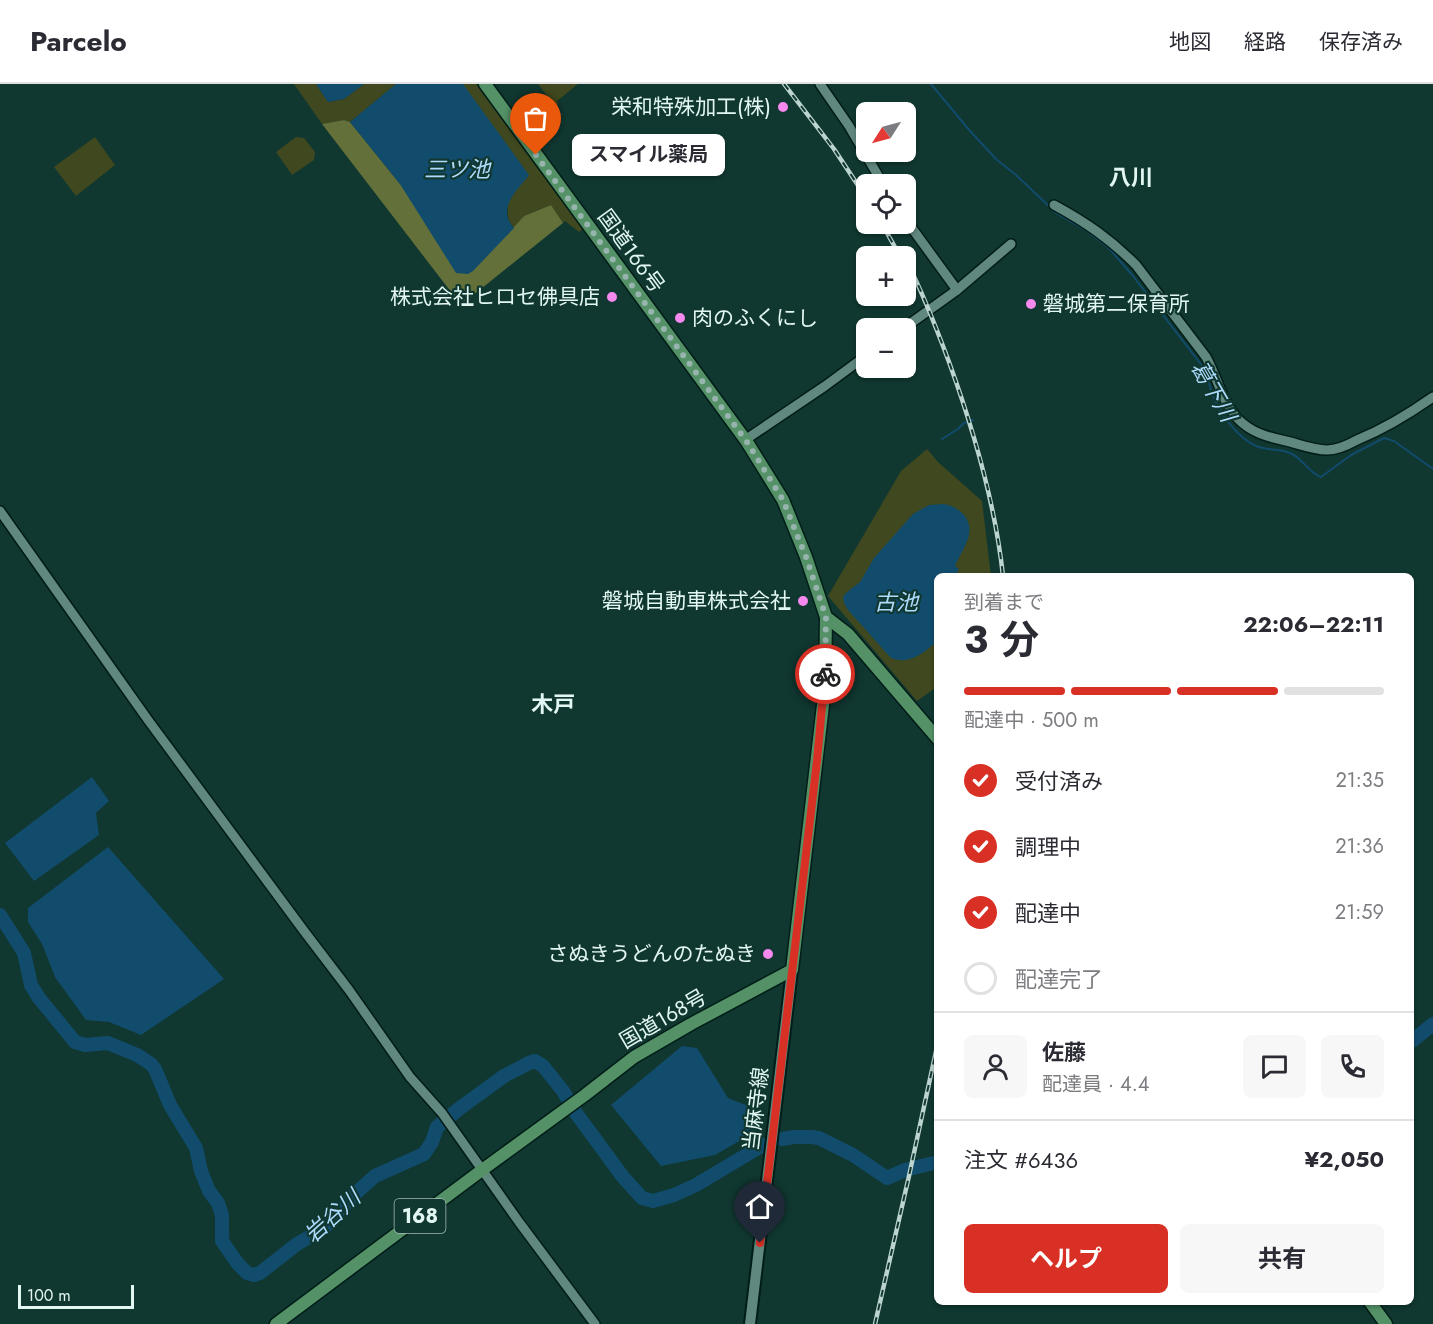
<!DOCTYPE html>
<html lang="ja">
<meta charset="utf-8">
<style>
:root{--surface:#fff;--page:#f7f7f7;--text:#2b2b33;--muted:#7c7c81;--line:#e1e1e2;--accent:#d93025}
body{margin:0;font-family:Jost,"Noto Sans JP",sans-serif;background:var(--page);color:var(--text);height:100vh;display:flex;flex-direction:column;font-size:22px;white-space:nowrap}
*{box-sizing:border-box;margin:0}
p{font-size:20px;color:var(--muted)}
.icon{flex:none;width:33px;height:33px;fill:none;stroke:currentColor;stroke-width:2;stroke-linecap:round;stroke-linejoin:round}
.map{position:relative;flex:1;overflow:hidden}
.side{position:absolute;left:934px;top:489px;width:480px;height:732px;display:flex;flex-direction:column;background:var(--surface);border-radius:9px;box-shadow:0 2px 4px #0004}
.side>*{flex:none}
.needle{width:39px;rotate:234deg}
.fabs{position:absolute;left:856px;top:18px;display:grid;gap:12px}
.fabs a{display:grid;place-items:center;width:60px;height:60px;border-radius:9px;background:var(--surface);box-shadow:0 2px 4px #0004;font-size:30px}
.scale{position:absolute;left:18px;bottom:15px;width:116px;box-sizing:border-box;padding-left:6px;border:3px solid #e2f7f2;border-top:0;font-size:16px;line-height:21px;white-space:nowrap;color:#e2f7f2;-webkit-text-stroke:4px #103730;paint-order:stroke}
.pin{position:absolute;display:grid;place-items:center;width:51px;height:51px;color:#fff;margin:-62px -26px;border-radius:50% 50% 50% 0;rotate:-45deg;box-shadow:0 0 6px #0007}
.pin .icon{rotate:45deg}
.courier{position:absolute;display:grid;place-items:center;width:60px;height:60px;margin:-30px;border:4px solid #d93025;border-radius:50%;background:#fff;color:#222;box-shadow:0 2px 8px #0007}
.bubble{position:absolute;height:42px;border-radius:9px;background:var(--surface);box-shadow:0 2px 4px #0004;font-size:20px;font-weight:700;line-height:42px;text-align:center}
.overview em{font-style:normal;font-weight:700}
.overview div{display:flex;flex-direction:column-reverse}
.overview{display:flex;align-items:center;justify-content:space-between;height:102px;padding:0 30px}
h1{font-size:39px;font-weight:700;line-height:45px}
.bar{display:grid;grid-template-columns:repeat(4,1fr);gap:9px 6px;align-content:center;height:72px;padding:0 30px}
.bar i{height:8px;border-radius:4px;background:var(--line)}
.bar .selected{background:var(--accent)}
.bar p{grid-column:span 4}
.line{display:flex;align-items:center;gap:15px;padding:0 30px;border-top:2px solid var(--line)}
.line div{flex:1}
.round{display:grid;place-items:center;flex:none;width:63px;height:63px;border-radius:9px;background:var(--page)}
ol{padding:0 30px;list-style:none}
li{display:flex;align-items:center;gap:18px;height:66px}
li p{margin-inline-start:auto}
li .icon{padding:6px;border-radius:50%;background:var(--accent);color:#fff;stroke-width:4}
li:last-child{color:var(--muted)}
li i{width:33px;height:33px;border:3px solid var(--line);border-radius:50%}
.primary-button{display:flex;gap:12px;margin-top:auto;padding:12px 30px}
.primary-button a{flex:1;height:69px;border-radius:9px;background:var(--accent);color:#fff;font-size:24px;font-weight:700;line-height:69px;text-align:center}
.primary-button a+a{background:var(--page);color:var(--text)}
header{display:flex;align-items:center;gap:36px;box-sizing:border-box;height:84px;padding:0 30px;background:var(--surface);border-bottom:2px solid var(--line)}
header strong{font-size:28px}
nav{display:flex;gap:33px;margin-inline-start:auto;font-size:21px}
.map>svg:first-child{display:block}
.green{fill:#3f481e}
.forest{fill:#647039}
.water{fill:#124c6d}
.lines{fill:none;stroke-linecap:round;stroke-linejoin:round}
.stream{stroke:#124c6d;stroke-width:2}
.river{stroke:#124c6d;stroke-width:14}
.tertiary-casing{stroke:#011d18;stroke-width:12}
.secondary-casing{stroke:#011d18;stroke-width:14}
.trunk-casing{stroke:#011d18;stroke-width:15}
.tertiary{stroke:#61887f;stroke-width:9}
.secondary{stroke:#61887f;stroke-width:10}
.trunk{stroke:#549166;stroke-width:12}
.rail-casing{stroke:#bcd4cf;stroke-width:4.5}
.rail{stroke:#103730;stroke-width:2;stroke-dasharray:7;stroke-linecap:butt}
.done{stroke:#98b4ae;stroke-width:6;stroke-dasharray:0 10.8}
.route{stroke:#d93025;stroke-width:8}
.poi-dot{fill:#f589ee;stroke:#103730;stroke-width:2}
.labels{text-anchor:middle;stroke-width:4.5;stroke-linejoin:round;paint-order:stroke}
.shield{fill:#103730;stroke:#a3bdb8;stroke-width:1.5}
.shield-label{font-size:20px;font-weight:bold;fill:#e2f7f2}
.poi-label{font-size:21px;fill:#e2f7f2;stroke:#103730;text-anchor:end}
.street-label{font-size:21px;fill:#e2f7f2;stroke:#103730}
.water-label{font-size:22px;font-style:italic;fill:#addbfc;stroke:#103730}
.neighbourhood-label{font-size:22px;font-weight:bold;fill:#e2f7f2;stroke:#103730}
</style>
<header>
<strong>Parcelo</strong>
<nav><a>地図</a><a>経路</a><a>保存済み</a></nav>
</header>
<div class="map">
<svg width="1433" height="1240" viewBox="0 0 1433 1240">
<rect width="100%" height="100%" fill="#103730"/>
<g class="green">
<path d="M 294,0 L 316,0 L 328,18 L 344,15 L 364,0 L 396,0 L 350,38 L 344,36 L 322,40 Z"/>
<path d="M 463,0 L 476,0 L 583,145 L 579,148 L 565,137 L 563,139 L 551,121 L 524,132 L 514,144 C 507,136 507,130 508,119 Z"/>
<path d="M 538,0 L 578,0 L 557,17 L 558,20 L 527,44 L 524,40 L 551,17 Z"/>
<path d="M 95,53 L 115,81 L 76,112 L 54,83 Z"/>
<path d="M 296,53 L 304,54 L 315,68 L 314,76 L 292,91 L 276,68 Z"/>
<path d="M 927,365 L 938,378 L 982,417 L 991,492 L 938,492 L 937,603 L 917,617 L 828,512 L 901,387 Z"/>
</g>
<path class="forest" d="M 344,36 L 350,38 L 400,100 L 506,152 L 524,132 L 551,121 L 563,139 L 461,221 L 322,40 Z"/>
<g class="water">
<path d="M 316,0 L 364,0 L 344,15 L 328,18 Z"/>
<path d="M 396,0 L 463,0 L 529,91 C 517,107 496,124 514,144 L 473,187 L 468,190 L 456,189 L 400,100 L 350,38 Z"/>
<path d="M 944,420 C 959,423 972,434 969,450 C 969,456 958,475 955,482 L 959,485 L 957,488 L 960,491 L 938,492 L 937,557 C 926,568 906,583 890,573 L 848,526 L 844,519 L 843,513 L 846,509 L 860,498 L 874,474 L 913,430 L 929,421 Z"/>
<path d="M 92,693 L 109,717 L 96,729 L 99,751 L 34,797 L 5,759 Z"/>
<path d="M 108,763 L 224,895 L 141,951 L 109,938 L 86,936 L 55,893 L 42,860 L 28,838 L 28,824 Z"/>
<path d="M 682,962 L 697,964 L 728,1014 L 746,1021 L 754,1036 L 755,1048 L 715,1071 L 661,1082 L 611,1021 Z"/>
</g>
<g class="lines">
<g class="stream">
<path d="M 931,0 L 970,47 L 997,76 L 1015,90 L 1056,129 L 1087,147 L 1108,163 L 1133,192 L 1203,283 C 1208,292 1209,300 1212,309 C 1218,328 1238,354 1256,362 C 1268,367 1281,364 1292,370 C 1304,376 1309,389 1321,393 L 1351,371 L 1384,354 L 1394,357 L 1433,385"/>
<path d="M 942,355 L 958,345 L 964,339 L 973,336"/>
</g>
<g class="river">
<path d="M 0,831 L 24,869 L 31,901 L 39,914 L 75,958 L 85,961 L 108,959 L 137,971 L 151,980 L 155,985 L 170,1021 L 196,1064 L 201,1087 L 209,1107 L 218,1119 L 222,1131 L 222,1157 L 238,1180 L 247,1189 L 254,1191 L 260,1189 L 297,1160 L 323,1145 L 357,1108 L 375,1092 L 424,1070 L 432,1058 L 437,1043 L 460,1024 L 504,992 L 529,979 L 535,977 L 543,982 L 563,1007 L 576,1029 L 623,1093 L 642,1114 L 653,1117 L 674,1111 L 696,1101 L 763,1061"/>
<path d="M 1412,957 L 1433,940"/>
<path d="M 782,1055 L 794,1053 L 811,1053 L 819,1054 L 853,1071 L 887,1094 L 905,1086 L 938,1078"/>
</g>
<g class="tertiary-casing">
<g id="tertiary">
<path d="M 820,0 L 849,42 L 883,100"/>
<path d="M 1054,121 C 1087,139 1110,155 1136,181 L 1206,273 C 1217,293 1222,317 1237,334 C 1251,349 1268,353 1286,357 C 1299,360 1313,366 1327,366 C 1337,366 1348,361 1357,356 C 1384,345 1409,330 1433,313"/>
<path d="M 906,136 L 957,206"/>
<path d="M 904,244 L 957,206 L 1011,160"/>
<path d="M 745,356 L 825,302 L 867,271"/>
<path d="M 0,427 L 148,636 L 304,847 L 349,906 L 410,993 L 442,1029 L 519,1138 L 595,1240"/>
</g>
</g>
<g class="secondary-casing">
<path id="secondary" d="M 750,1240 L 792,886"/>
</g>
<g class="trunk-casing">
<g id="trunk">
<path d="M 485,0 L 747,358 L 783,416 L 806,473 L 826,533 L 848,550 L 938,655"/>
<path d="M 1370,1218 L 1386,1240"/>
<path d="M 276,1240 L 482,1086 L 585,1011 L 634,973 L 691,940 L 792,886 L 825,604 L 826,533"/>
</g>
</g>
<use href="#tertiary" class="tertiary"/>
<use href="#secondary" class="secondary"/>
<use href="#trunk" class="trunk"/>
<g class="rail-casing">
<g id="rail">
<path d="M 784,0 L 834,65 L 867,115"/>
<path d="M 882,140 L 900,172"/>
<path d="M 906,176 C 923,209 936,243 949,278 C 974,347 995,418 1003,492"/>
<path d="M 875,1240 L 909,1092 L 938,958"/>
</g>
</g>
<use href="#rail" class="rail"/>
</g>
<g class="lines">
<path class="done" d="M 536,71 L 747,358 L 783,416 L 806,473 L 826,533 L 825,590"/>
<path class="route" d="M 760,1159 L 817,677 L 825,590"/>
</g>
<g class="poi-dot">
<circle cx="783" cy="23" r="6"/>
<circle cx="612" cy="213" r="6"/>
<circle cx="1031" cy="220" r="6"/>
<circle cx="680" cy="234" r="6"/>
<circle cx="803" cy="517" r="6"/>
<circle cx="768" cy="870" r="6"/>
</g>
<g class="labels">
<rect class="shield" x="394.5" y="1115" width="51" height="34" rx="4.5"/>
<g class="shield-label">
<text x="420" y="1139">168</text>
</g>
<g class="poi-label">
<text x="771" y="30">栄和特殊加工(株)</text>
<text x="600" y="220">株式会社ヒロセ佛具店</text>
<text x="1043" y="227" text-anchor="start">磐城第二保育所</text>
<text x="692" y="241" text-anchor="start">肉のふくにし</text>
<text x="791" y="524">磐城自動車株式会社</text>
<text x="756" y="877">さぬきうどんのたぬき</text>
</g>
<g class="street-label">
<text transform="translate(631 167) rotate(54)" y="7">国道166号</text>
<text transform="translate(663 935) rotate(-30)" y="7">国道168号</text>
<text transform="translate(756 1025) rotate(-83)" y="7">当麻寺線</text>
</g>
<g class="water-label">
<text x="457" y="93">三ツ池</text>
<text transform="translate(1214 307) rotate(60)" y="8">葛下川</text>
<text x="896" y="526">古池</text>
<text transform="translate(332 1132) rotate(-42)" y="8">岩谷川</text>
</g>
<g class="neighbourhood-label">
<text x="1131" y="101">八川</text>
<text x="553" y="628">木戸</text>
</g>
</g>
</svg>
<div class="fabs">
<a><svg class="needle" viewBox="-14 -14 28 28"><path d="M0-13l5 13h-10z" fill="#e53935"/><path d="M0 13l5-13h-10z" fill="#7c7c81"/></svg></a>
<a><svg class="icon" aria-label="locate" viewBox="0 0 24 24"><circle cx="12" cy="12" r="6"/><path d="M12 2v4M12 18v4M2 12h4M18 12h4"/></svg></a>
<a>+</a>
<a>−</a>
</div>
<div class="scale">100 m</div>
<div class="pin" style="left:536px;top:71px;background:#ea580c"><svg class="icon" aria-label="bag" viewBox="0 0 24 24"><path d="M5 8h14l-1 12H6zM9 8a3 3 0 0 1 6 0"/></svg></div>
<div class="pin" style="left:760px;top:1159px;background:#1f2937"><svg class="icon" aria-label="home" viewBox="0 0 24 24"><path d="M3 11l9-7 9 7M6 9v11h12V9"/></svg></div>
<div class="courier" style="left:825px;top:590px"><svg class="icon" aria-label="bike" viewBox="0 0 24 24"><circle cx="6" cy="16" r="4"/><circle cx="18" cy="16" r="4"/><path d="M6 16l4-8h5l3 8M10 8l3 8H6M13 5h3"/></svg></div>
<div class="bubble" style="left:572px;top:50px;width:153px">スマイル薬局</div>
<section class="side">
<div class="overview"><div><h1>3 分</h1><p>到着まで</p></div><em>22:06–22:11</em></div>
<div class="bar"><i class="selected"></i><i class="selected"></i><i class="selected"></i><i></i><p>配達中 · 500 m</p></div>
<ol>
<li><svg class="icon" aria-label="check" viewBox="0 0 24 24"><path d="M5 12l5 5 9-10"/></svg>受付済み<p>21:35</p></li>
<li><svg class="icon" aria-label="check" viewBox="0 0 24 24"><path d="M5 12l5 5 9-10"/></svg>調理中<p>21:36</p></li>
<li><svg class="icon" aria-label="check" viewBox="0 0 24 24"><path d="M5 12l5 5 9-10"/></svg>配達中<p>21:59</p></li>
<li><i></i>配達完了</li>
</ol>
<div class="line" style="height:108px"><a class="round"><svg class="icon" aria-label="person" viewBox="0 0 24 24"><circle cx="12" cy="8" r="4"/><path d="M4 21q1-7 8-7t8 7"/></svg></a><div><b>佐藤</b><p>配達員 · 4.4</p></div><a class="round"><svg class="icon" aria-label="chat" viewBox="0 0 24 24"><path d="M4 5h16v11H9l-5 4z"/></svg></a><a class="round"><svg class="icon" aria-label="phone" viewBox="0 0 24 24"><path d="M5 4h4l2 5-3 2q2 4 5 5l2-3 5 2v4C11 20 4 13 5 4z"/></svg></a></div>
<div class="line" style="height:78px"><div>注文 #6436</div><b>¥2,050</b></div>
<div class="primary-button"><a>ヘルプ</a><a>共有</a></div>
</section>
</div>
